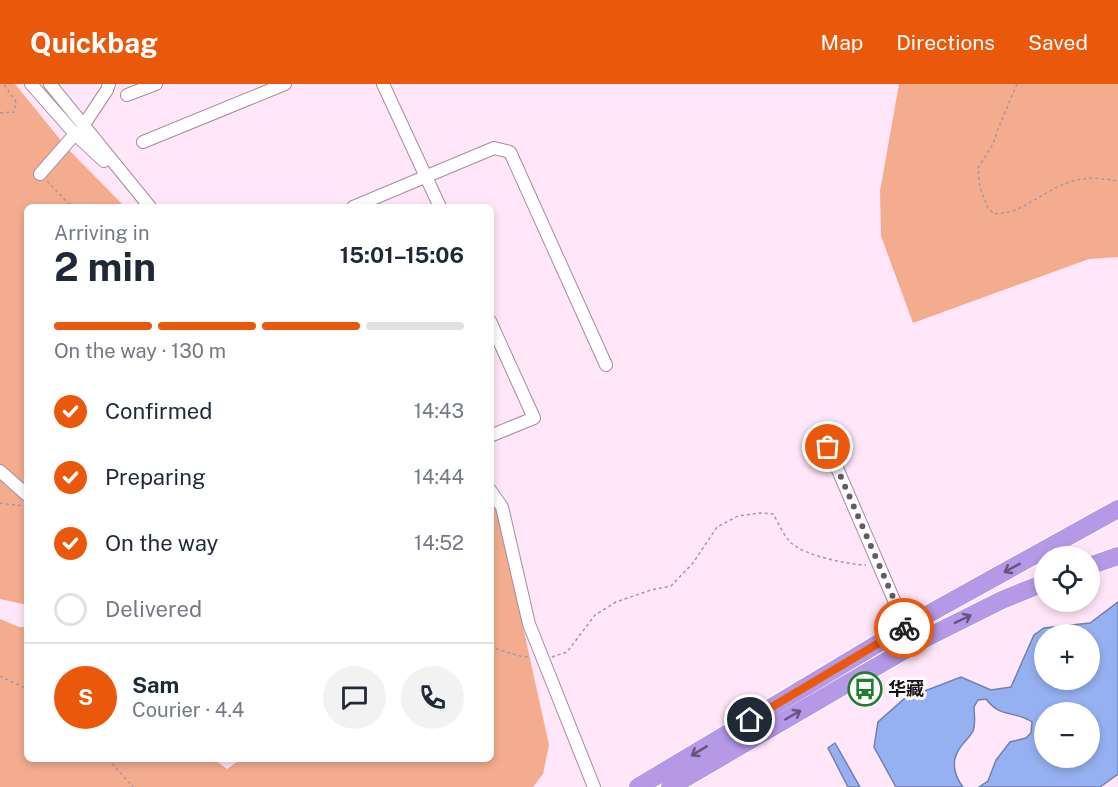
<!DOCTYPE html>
<meta charset="utf-8">
<style>
:root{--surface:#fff;--page:#f2f2f3;--text:#1f2937;--muted:#747a83;--line:#e0e1e3;--accent:#ea580c}
body{margin:0;font-family:"Public Sans","Noto Sans SC",sans-serif;background:var(--page);color:var(--text);height:100vh;display:flex;flex-direction:column;font-size:22px;white-space:nowrap}
*{box-sizing:border-box;margin:0}
p{font-size:20px;color:var(--muted)}
.icon{flex:none;width:33px;height:33px;fill:none;stroke:currentColor;stroke-width:2;stroke-linecap:round;stroke-linejoin:round}
.map{position:relative;flex:1;overflow:hidden}
.drawer{position:absolute;left:24px;top:120px;width:470px;height:558px;display:flex;flex-direction:column;background:var(--surface);border-radius:9px;box-shadow:0 3px 9px #0003}
.drawer>*{flex:none}
.fabs{position:absolute;left:1034px;top:462px;display:grid;gap:12px}
.fabs a{display:grid;place-items:center;width:66px;height:66px;border-radius:50%;background:var(--surface);box-shadow:0 3px 9px #0003;font-size:30px}
.pin{position:absolute;display:grid;place-items:center;width:51px;height:51px;color:#fff;margin:-26px;border:3px solid #fff;border-radius:50%;box-shadow:0 2px 6px #0007}
.courier{position:absolute;display:grid;place-items:center;width:60px;height:60px;margin:-30px;border:4px solid #ea580c;border-radius:50%;background:#fff;color:#222;box-shadow:0 2px 8px #0007}
.headline em{font-style:normal;font-weight:700}
.headline div{display:flex;flex-direction:column-reverse}
.headline{display:flex;align-items:center;justify-content:space-between;height:102px;padding:0 30px}
h1{font-size:39px;font-weight:700;line-height:45px}
.bar{display:grid;grid-template-columns:repeat(4,1fr);gap:9px 6px;align-content:center;height:72px;padding:0 30px}
.bar i{height:8px;border-radius:4px;background:var(--line)}
.bar .on{background:var(--accent)}
.bar p{grid-column:span 4}
.line{display:flex;align-items:center;gap:15px;padding:0 30px;border-top:2px solid var(--line)}
.line div{flex:1}
.round{display:grid;place-items:center;flex:none;width:63px;height:63px;border-radius:32px;background:var(--page)}
ol{padding:0 30px;list-style:none}
li{display:flex;align-items:center;gap:18px;height:66px}
li p{margin-inline-start:auto}
li .icon{padding:6px;border-radius:50%;background:var(--accent);color:#fff;stroke-width:4}
li:last-child{color:var(--muted)}
li i{width:33px;height:33px;border:3px solid var(--line);border-radius:50%}
header{display:flex;align-items:center;gap:36px;box-sizing:border-box;height:84px;padding:0 30px;background:var(--accent);color:#fff}
header strong{font-size:28px}
nav{display:flex;gap:33px;margin-inline-start:auto;font-size:21px}
.map>svg:first-child{display:block}
.green{fill:#f4ac8f}
.water{fill:#96b1f1;stroke:#7080af;stroke-width:1.5;fill-rule:evenodd}
.lines{fill:none;stroke-linecap:round;stroke-linejoin:round}
.minor-casing{stroke:#a48d9f;stroke-width:14}
.highway-casing{stroke:#fff;stroke-width:20}
.path{stroke:#a795a3;stroke-width:1.5;stroke-dasharray:3 3;stroke-linecap:butt}
.minor{stroke:#fff;stroke-width:12}
.highway{stroke:#b599e6;stroke-width:18}
.oneway{stroke:#66547e}
.done{stroke:#685a65;stroke-width:6;stroke-dasharray:0 10.8}
.route{stroke:#ea580c;stroke-width:8}
.labels{text-anchor:middle;stroke-width:6;stroke-linejoin:round;paint-order:stroke}
.poi-label{font-size:18px;font-weight:bold;fill:#170f15;stroke:#fcfcfc;text-anchor:start}
</style>
<header>
<strong>Quickbag</strong>
<nav><a>Map</a><a>Directions</a><a>Saved</a></nav>
</header>
<div class="map">
<svg width="1118" height="703" viewBox="0 0 1118 703">
<rect width="100%" height="100%" fill="#ffe6f9"/>
<g class="green">
<path d="M 0,0 L 15,0 L 67,64 L 125,123 L 27,123 L 27,521 L 0,515 Z"/>
<path d="M 899,0 L 1118,0 L 1118,173 L 1089,175 L 913,239 L 881,152 L 880,107 Z"/>
<path d="M 491,419 L 497,425 L 549,661 L 543,690 L 533,703 L 0,703 L 0,535 L 19,543 L 27,543 L 27,675 L 214,675 L 227,685 L 241,675 L 490,675 Z"/>
</g>
<g class="water">
<path d="M 1118,518 L 1118,690 L 1100,703 L 979,703 L 988,697 L 996,676 L 1010,658 L 1026,654 L 1031,649 L 1032,638 C 1014,626 1001,635 986,615 L 978,616 L 974,623 C 974,631 976,639 973,647 C 969,655 962,659 958,667 C 951,679 955,693 963,703 L 896,703 L 874,663 L 878,638 L 904,615 L 961,593 L 991,606 L 1011,603 L 1034,551 L 1044,544 L 1090,539 ZM 1044,550 L 1089,550 L 1089,596 L 1044,596 ZM 1044,628 L 1089,628 L 1089,674 L 1044,674 Z"/>
<path d="M 835,659 L 860,703 L 848,703 L 828,664 Z"/>
</g>
<g class="lines">
<g class="minor-casing">
<g id="minor">
<path d="M 31,0 L 75,50 L 104,77"/>
<path d="M 50,0 L 150,123"/>
<path d="M 383,0 L 440,123"/>
<path d="M 127,11 L 156,0"/>
<path d="M 83,42 L 107,6 L 109,0"/>
<path d="M 143,58 L 285,0"/>
<path d="M 40,90 L 75,50"/>
<path d="M 353,123 L 494,64 L 510,68 L 606,281"/>
<path d="M 490,237 L 534,334 L 490,352"/>
<path d="M 828,363 L 906,544 L 916,559"/>
<path d="M 0,387 L 27,411"/>
<path d="M 490,406 L 502,423 L 529,540 L 594,703"/>
</g>
</g>
<g class="highway-casing">
<g id="highway">
<path d="M 1089,482 L 1118,472"/>
<path d="M 638,703 L 914,538 L 1118,425"/>
<path d="M 670,703 L 922,556 L 1002,516 L 1044,499"/>
</g>
</g>
<g class="path">
<path d="M 1017,0 L 998,45 L 993,60 L 978,84 L 980,104 L 988,124 L 994,130 C 1000,129 1006,129 1012,127 C 1032,120 1047,106 1067,99 C 1083,92 1101,94 1118,97"/>
<path d="M 0,29 L 14,28 L 16,18 L 4,0"/>
<path d="M 47,97 L 72,123"/>
<path d="M 0,419 L 23,422"/>
<path d="M 490,563 L 520,572 L 530,573"/>
<path d="M 552,573 L 567,568 L 595,531 L 616,518 L 651,506 L 671,502 L 693,479 L 717,443 L 738,432 L 760,429 L 773,430 C 778,438 784,452 790,458 C 805,472 846,480 866,481"/>
<path d="M 0,592 L 27,605"/>
<path d="M 108,675 L 133,703"/>
</g>
<use href="#minor" class="minor"/>
<use href="#highway" class="highway"/>
</g>
<defs><path id="oneway-shaft" d="M-6 0H5M1.5-3L5.5 0L1.5 3" fill="none" stroke-width="1.6" stroke-linecap="round" stroke-linejoin="round" transform="scale(1.5)"/></defs>
<g class="oneway">
<use href="#oneway-shaft" transform="translate(1012 484) rotate(151)"/>
<use href="#oneway-shaft" transform="translate(963 535) rotate(-26)"/>
<use href="#oneway-shaft" transform="translate(793 631) rotate(-30)"/>
<use href="#oneway-shaft" transform="translate(699 667) rotate(149)"/>
</g>
<g class="lines">
<path class="done" d="M 828,363 L 906,543 L 904,544"/>
<path class="route" d="M 750,636 L 904,544"/>
</g>
<defs>
<g id="bus-ring" transform="scale(1.725)"><circle r="9.5" fill="#fcfcfc" stroke="#217d2d" stroke-width="1.5"/><path d="M-5-6H5V4H4V6H2V4H-2V6H-4V4H-5ZM-3.5-4V0h7V-4ZM-3.5 1.2v1.5H-2V1.2ZM2 1.2v1.5H3.5V1.2Z" fill="#217d2d"/></g>
</defs>
<g fill-rule="evenodd">
<use href="#bus-ring" x="865" y="605"/>
</g>
<g class="labels">
<g class="poi-label">
<text x="888" y="611">华藏</text>
</g>
</g>
</svg>
<div class="fabs">
<a><svg class="icon" aria-label="locate" viewBox="0 0 24 24"><circle cx="12" cy="12" r="6"/><path d="M12 2v4M12 18v4M2 12h4M18 12h4"/></svg></a>
<a>+</a>
<a>−</a>
</div>
<div class="pin" style="left:828px;top:363px;background:#ea580c"><svg class="icon" aria-label="bag" viewBox="0 0 24 24"><path d="M5 8h14l-1 12H6zM9 8a3 3 0 0 1 6 0"/></svg></div>
<div class="pin" style="left:750px;top:636px;background:#1f2937"><svg class="icon" aria-label="home" viewBox="0 0 24 24"><path d="M3 11l9-7 9 7M6 9v11h12V9"/></svg></div>
<div class="courier" style="left:904px;top:544px"><svg class="icon" aria-label="bike" viewBox="0 0 24 24"><circle cx="6" cy="16" r="4"/><circle cx="18" cy="16" r="4"/><path d="M6 16l4-8h5l3 8M10 8l3 8H6M13 5h3"/></svg></div>
<section class="drawer">
<div class="headline"><div><h1>2 min</h1><p>Arriving in</p></div><em>15:01–15:06</em></div>
<div class="bar"><i class="on"></i><i class="on"></i><i class="on"></i><i></i><p>On the way · 130 m</p></div>
<ol>
<li><svg class="icon" aria-label="check" viewBox="0 0 24 24"><path d="M5 12l5 5 9-10"/></svg>Confirmed<p>14:43</p></li>
<li><svg class="icon" aria-label="check" viewBox="0 0 24 24"><path d="M5 12l5 5 9-10"/></svg>Preparing<p>14:44</p></li>
<li><svg class="icon" aria-label="check" viewBox="0 0 24 24"><path d="M5 12l5 5 9-10"/></svg>On the way<p>14:52</p></li>
<li><i></i>Delivered</li>
</ol>
<div class="line" style="height:108px"><b class="round" style="background:var(--accent);color:#fff">S</b><div><b>Sam</b><p>Courier · 4.4</p></div><a class="round"><svg class="icon" aria-label="chat" viewBox="0 0 24 24"><path d="M4 5h16v11H9l-5 4z"/></svg></a><a class="round"><svg class="icon" aria-label="phone" viewBox="0 0 24 24"><path d="M5 4h4l2 5-3 2q2 4 5 5l2-3 5 2v4C11 20 4 13 5 4z"/></svg></a></div>
</section>
</div>
